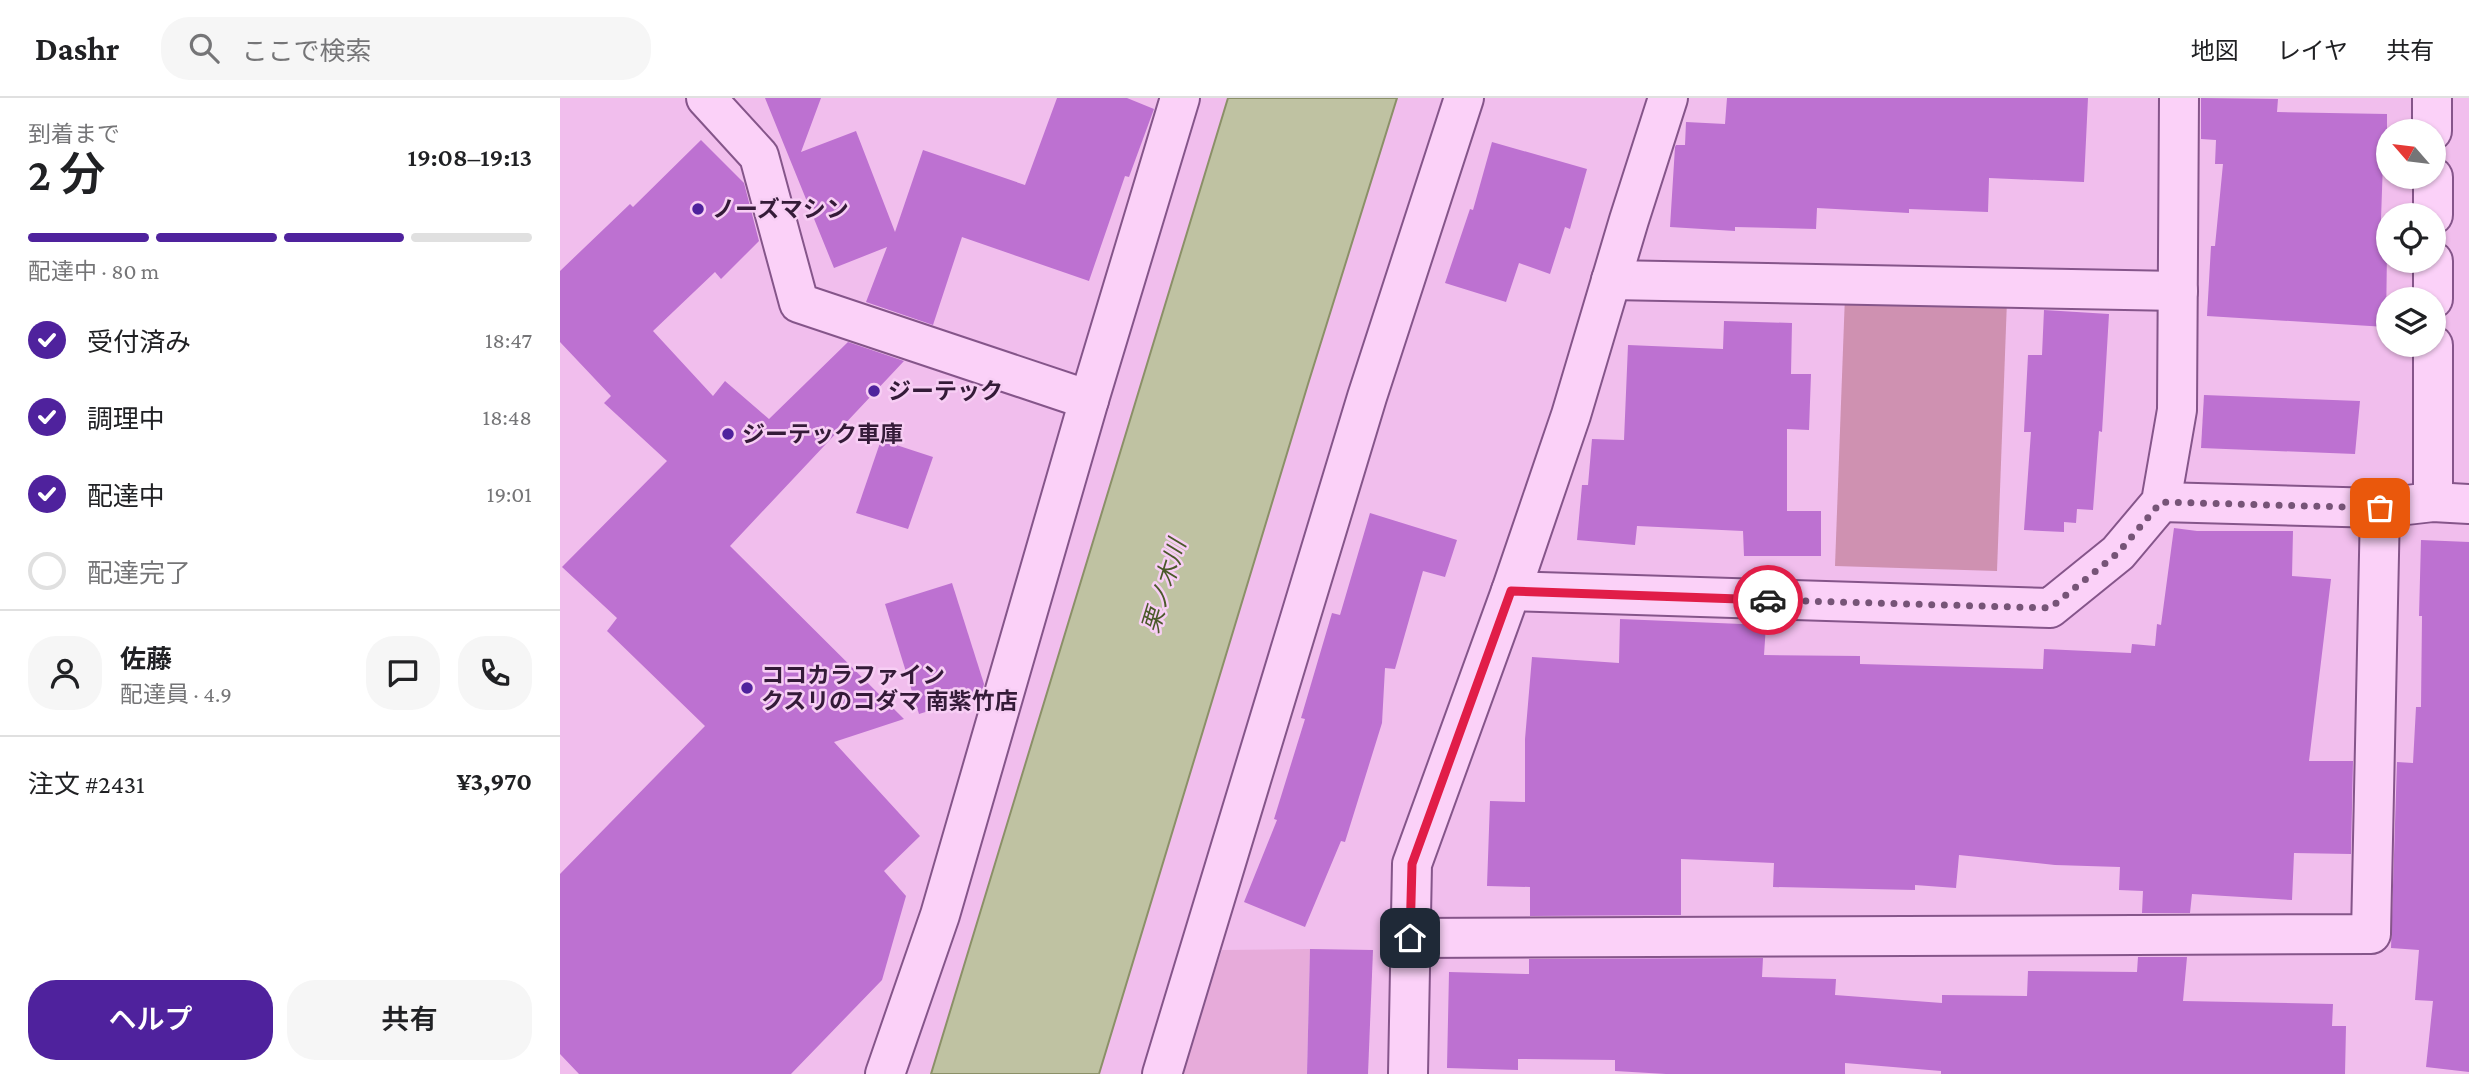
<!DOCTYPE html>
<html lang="ja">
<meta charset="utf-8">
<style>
:root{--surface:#fff;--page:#f6f6f6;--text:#202124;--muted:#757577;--line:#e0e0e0;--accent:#4f229d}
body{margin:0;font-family:"Crimson Pro","Noto Sans JP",serif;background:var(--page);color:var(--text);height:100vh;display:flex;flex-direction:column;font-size:26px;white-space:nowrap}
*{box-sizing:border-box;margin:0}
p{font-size:23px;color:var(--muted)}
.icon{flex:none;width:38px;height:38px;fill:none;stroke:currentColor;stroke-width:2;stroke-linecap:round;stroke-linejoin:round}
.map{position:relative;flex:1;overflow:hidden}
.drawer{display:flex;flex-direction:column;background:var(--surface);width:560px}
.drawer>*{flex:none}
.needle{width:46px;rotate:298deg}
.controls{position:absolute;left:1816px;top:21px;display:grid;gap:14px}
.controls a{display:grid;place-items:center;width:70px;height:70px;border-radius:50%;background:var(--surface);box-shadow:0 2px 5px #0004;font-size:35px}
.pin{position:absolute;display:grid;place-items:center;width:60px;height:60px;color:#fff;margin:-30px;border-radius:14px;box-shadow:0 4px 10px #0006}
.courier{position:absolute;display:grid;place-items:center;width:70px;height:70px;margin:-35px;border:5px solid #e11d48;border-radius:50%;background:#fff;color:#222;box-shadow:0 2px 9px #0007}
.summary em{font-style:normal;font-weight:600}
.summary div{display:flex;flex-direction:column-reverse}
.summary{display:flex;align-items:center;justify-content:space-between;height:119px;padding:0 28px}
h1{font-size:46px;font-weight:600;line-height:52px}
.bar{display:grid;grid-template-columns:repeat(4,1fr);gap:10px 7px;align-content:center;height:84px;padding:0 28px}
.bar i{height:9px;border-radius:5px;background:var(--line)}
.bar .on{background:var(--accent)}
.bar p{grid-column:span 4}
.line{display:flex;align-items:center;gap:18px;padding:0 28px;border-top:2px solid var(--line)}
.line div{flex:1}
.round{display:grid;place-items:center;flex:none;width:74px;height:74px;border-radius:28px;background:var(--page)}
ol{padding:0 28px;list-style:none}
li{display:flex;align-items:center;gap:21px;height:77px}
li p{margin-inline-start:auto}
li .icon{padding:7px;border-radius:50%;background:var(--accent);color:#fff;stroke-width:4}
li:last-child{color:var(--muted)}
li i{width:38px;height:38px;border:4px solid var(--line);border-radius:50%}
.button{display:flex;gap:14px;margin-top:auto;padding:14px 28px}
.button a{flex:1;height:80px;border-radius:28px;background:var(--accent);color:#fff;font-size:28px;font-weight:600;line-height:80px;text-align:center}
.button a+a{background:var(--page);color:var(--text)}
header{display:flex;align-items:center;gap:42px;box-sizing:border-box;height:98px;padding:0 35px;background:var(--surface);border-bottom:2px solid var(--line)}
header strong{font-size:33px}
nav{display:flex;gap:38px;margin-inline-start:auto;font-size:24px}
.search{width:490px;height:63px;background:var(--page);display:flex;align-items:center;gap:18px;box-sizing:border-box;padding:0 24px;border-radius:28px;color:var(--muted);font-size:26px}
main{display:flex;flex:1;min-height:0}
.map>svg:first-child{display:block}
.farmland{fill:#e7abda}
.green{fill:#cf91b1}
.water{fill:#bfc2a2;stroke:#8b9068;stroke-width:2}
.building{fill:#bd71d1}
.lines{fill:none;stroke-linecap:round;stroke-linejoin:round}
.street-casing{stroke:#85558a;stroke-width:42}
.street{stroke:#fbd1f8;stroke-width:38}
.done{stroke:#765477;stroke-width:7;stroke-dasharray:0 12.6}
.route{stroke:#e11d48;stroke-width:9}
.poi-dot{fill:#4f229d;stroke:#f7cef4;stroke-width:2.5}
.labels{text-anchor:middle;stroke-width:5;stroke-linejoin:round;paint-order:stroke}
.poi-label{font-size:23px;font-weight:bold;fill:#341b38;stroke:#f7cef4;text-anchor:start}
.water-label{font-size:24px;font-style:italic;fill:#4a5929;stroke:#f7cef4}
</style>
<header>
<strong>Dashr</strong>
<div class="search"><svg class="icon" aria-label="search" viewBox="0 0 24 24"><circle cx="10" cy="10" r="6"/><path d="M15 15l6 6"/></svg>ここで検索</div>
<nav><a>地図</a><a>レイヤ</a><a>共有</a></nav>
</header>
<main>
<section class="drawer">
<div class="summary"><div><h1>2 分</h1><p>到着まで</p></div><em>19:08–19:13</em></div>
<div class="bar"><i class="on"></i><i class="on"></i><i class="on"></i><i></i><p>配達中 · 80 m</p></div>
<ol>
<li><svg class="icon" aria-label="check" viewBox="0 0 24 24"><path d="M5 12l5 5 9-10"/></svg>受付済み<p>18:47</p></li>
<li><svg class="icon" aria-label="check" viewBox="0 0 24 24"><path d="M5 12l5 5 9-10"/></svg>調理中<p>18:48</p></li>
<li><svg class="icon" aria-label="check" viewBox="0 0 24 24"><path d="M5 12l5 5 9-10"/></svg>配達中<p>19:01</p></li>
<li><i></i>配達完了</li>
</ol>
<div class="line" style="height:126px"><a class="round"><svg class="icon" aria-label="person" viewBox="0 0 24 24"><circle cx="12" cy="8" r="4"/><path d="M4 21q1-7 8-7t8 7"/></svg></a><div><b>佐藤</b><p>配達員 · 4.9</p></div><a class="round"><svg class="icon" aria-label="chat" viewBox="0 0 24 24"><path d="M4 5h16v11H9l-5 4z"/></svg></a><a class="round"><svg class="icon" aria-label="phone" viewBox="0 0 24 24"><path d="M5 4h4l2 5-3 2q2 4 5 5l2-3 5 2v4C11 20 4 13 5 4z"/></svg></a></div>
<div class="line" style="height:91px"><div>注文 #2431</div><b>¥3,970</b></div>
<div class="button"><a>ヘルプ</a><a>共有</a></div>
</section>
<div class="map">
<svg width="1909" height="976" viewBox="0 0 1909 976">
<rect width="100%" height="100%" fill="#f1beed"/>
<path class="farmland" d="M 750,851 L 747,976 L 620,976 L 662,852 Z"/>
<path class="green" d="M 1285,197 L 1447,202 L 1437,473 L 1275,468 Z"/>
<path class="water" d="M 668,0 L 837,0 L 748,286 L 539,976 L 371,976 Z"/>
<g class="building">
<path d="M 205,0 L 261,0 L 241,54 L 296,33 L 335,134 L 363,52 L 465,87 L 497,0 L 567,0 L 594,11 L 569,79 L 565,78 L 529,183 L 402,139 L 373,227 L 306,204 L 327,149 L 274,170 Z"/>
<path d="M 1167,0 L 1528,0 L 1524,84 L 1429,80 L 1428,114 L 1349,111 L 1349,115 L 1257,110 L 1256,131 L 1175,129 L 1175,133 L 1110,129 L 1115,49 L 1116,47 L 1125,47 L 1126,24 L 1165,26 Z"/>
<path d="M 1641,0 L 1718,1 L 1717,14 L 1827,16 L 1827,63 L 1823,63 L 1820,151 L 1827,152 L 1826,229 L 1647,218 L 1651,148 L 1655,148 L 1663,66 L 1655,66 L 1656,42 L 1641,41 Z"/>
<path d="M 141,42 L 184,85 L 199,143 L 161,181 L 155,174 L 93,233 L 153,298 L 165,283 L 209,321 L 288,244 L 344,263 L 170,448 L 344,621 L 274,644 L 360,738 L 324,773 L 346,798 L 322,882 L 231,976 L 19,976 L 0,956 L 0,776 L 145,628 L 47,533 L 57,520 L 2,469 L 107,363 L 44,305 L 51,298 L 0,244 L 0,173 L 70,106 L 73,109 Z"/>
<path d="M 932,44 L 1027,71 L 1010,131 L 1005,129 L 990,176 L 959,165 L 946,204 L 885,185 L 910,111 L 913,112 Z"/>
<path d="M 1484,212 L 1549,216 L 1542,334 L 1539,333 L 1533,412 L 1517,411 L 1516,425 L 1504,424 L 1504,434 L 1464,432 L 1471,334 L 1464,334 L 1468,257 L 1482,257 Z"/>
<path d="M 1164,223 L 1232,225 L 1231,276 L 1251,276 L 1249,332 L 1227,331 L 1227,413 L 1261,413 L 1261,458 L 1184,458 L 1183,433 L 1077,428 L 1075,447 L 1017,442 L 1022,387 L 1028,387 L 1032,341 L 1064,342 L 1068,247 L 1163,251 Z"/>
<path d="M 1644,297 L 1800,303 L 1795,356 L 1641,350 Z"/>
<path d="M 321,342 L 373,359 L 348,431 L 296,415 Z"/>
<path d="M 810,415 L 897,442 L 885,479 L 863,473 L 835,571 L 825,570 L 822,625 L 785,744 L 781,743 L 745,829 L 684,804 L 717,722 L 714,721 L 745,621 L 741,620 L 772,515 L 780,517 Z"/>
<path d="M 1614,430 L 1637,433 L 1733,433 L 1732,478 L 1771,481 L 1749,663 L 1793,663 L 1791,756 L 1734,755 L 1732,802 L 1632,796 L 1630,815 L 1582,815 L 1583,793 L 1559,792 L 1560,769 L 1495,767 L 1399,757 L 1396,790 L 1355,787 L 1355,792 L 1213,789 L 1214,765 L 1121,761 L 1121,817 L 970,818 L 970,789 L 927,788 L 930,703 L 965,704 L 965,641 L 972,559 L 1059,565 L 1060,521 L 1206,527 L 1204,557 L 1300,558 L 1300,566 L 1483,571 L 1484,551 L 1571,555 L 1572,546 L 1595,548 L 1597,526 L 1601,527 Z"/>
<path d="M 1861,442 L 1909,444 L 1909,974 L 1866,969 L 1873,903 L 1855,902 L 1859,852 L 1831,850 L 1837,664 L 1853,665 L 1856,609 L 1861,609 L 1862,518 L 1859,518 Z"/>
<path d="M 392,485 L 424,586 L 421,597 L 359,616 L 325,506 Z"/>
<path d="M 750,851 L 813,852 L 808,976 L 747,976 Z"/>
<path d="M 1578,859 L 1627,859 L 1623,903 L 1773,906 L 1772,928 L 1786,928 L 1785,976 L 1381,976 L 1381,973 L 1285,965 L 1285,976 L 1106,976 L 1055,973 L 1055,962 L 958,961 L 958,972 L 887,970 L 889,874 L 969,876 L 969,861 L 1203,860 L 1202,879 L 1276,881 L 1275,897 L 1382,905 L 1382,897 L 1467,898 L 1468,873 L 1577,874 Z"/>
</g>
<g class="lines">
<g class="street-casing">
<g id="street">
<path d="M 146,0 L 199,58 L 239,205 L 529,302"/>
<path d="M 1872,0 L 1872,33"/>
<path d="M 1873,79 L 1873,117"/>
<path d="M 1873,163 L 1873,201"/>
<path d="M 1051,182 L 1618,193"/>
<path d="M 1873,247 L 1873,404"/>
<path d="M 1601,404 L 1820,410 L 1873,404 L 1909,406"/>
<path d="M 951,493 L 1490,510 L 1558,455 L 1601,404 L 1617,312 L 1619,0"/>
<path d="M 850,840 L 1811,836 L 1820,410"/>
<path d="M 325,976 L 380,817 L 529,302 L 620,0"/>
<path d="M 602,976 L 807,299 L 904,0"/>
<path d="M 848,976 L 852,766 L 951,493 L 1011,317 L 1069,122 L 1108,0"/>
</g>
</g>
<use href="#street" class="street"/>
</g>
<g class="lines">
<path class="done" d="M 1208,502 L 1490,510 L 1558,455 L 1601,404 L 1820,410"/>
<path class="route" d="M 850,840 L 852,766 L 951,493 L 1208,502"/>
</g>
<g class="poi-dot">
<circle cx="138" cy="111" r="7"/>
<circle cx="314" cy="293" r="7"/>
<circle cx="168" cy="336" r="7"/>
<circle cx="187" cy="590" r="7"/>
</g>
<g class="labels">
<g class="poi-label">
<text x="152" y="119">ノーズマシン</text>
<text x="328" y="301">ジーテック</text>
<text x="182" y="344">ジーテック車庫</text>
<text x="201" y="585">ココカラファイン<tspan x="201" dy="26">クスリのコダマ 南紫竹店</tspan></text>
</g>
<g class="water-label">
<text transform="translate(604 488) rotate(-73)" y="8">栗ノ木川</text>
</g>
</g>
</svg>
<div class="controls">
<a><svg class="needle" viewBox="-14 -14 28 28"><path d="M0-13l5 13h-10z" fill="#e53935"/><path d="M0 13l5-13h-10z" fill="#757577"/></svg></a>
<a><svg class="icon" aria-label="locate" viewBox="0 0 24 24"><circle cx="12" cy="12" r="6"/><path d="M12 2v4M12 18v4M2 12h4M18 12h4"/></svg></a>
<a><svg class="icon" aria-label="layers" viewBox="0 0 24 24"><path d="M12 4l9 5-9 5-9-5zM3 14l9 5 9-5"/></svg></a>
</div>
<div class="pin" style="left:1820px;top:410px;background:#ea580c"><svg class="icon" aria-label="bag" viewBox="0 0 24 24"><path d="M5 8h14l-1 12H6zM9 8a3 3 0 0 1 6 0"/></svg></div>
<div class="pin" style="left:850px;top:840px;background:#1f2937"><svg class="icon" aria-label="home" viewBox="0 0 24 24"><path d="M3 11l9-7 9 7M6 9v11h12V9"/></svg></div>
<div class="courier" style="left:1208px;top:502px"><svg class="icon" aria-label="car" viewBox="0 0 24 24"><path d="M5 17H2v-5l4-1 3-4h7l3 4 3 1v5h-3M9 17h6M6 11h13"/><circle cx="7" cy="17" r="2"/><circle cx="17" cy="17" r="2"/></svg></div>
</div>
</main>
